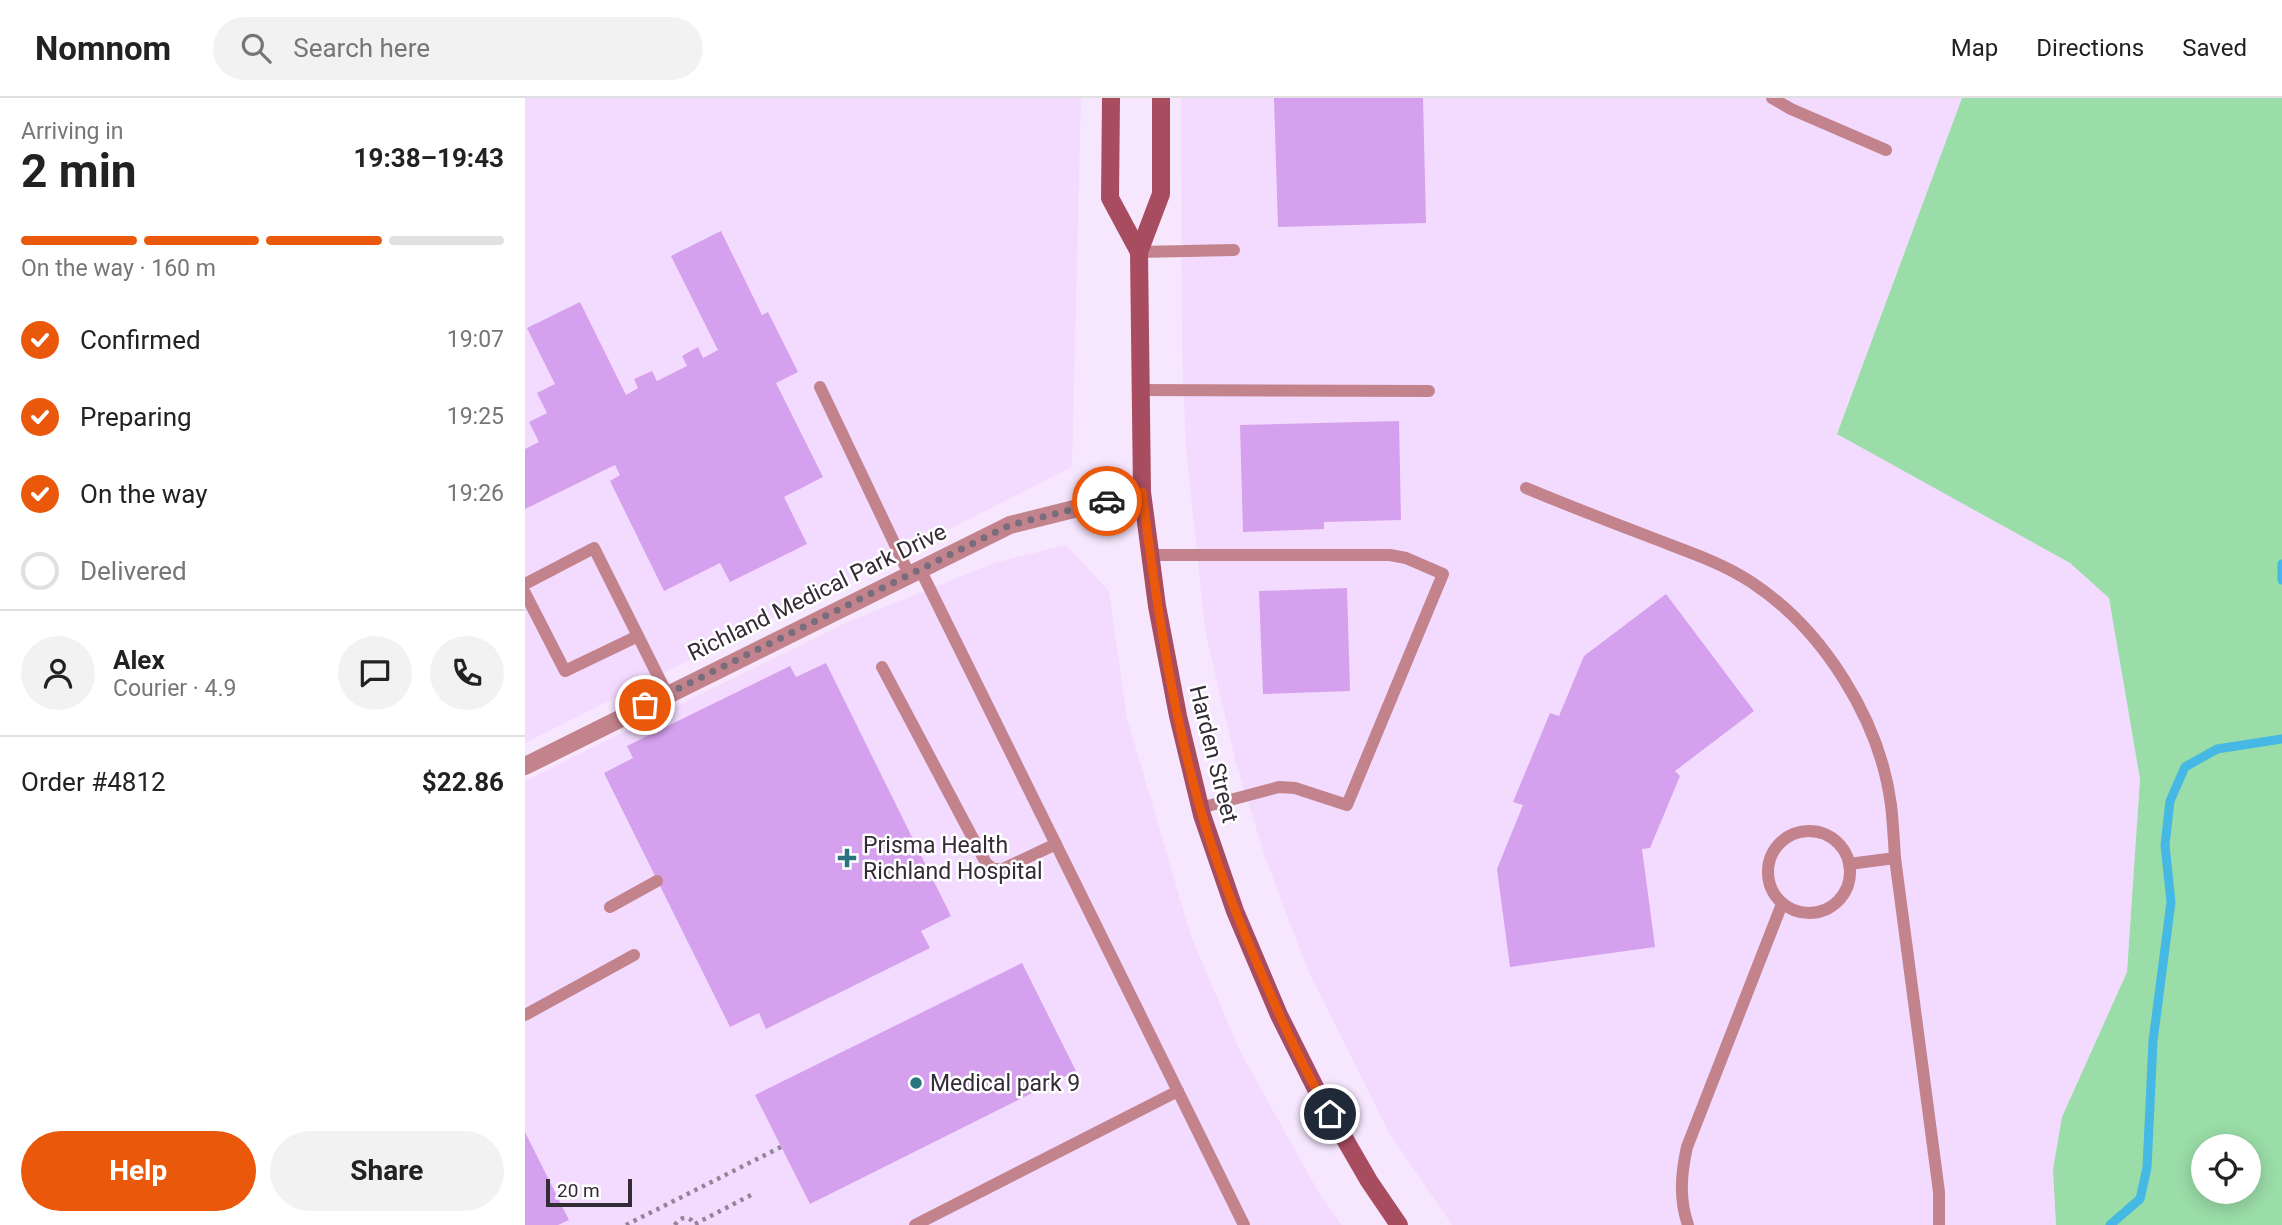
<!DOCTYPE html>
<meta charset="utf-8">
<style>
:root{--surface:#fff;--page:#f2f2f2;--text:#222;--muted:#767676;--line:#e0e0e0;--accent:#ea580c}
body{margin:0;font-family:Roboto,sans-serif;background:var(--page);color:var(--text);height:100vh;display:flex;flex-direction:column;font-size:26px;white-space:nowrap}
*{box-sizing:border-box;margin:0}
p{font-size:23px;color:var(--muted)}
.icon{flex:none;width:38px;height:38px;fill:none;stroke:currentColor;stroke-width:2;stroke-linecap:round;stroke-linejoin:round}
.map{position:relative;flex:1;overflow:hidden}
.side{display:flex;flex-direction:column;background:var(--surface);width:525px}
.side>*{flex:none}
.controls{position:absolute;left:1666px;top:1036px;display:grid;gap:14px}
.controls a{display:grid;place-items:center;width:70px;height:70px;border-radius:50%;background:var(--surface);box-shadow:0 4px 18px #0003;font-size:35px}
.scale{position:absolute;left:21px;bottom:18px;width:86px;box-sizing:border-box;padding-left:7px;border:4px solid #332b36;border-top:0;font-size:19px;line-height:24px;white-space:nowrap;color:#332b36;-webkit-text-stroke:5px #fff;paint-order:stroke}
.pin{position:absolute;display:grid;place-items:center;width:60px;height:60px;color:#fff;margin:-30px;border:4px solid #fff;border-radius:50%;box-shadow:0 2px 7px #0007}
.courier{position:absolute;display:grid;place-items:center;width:70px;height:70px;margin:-35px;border:5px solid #ea580c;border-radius:50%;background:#fff;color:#222;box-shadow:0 2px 9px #0007}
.headline em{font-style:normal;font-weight:700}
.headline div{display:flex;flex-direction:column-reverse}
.headline{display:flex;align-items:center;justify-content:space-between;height:119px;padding:0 21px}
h1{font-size:46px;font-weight:700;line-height:52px}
.bar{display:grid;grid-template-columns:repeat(4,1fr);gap:10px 7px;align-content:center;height:84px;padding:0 21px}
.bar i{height:9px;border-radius:5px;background:var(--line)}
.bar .on{background:var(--accent)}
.bar p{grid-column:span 4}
.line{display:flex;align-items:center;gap:18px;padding:0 21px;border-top:2px solid var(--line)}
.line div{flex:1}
.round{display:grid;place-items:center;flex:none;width:74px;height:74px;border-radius:37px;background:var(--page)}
ol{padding:0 21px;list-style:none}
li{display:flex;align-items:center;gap:21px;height:77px}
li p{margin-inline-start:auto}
li .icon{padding:7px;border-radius:50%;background:var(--accent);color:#fff;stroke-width:4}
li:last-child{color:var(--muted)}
li i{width:38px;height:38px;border:4px solid var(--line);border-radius:50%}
.button{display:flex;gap:14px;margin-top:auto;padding:14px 21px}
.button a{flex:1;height:80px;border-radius:42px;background:var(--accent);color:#fff;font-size:28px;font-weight:700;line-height:80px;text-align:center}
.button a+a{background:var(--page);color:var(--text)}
header{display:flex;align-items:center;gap:42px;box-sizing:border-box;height:98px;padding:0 35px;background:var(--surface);border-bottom:2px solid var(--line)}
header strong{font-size:33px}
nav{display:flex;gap:38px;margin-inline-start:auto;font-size:24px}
.search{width:490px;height:63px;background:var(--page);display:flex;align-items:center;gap:18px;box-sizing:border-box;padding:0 24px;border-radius:38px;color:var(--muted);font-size:26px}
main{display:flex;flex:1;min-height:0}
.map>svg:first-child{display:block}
.built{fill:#f3dbff}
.green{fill:#9adda8;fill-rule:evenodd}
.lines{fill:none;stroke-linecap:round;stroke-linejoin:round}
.stream{stroke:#45b8e4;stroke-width:9}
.building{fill:#d5a0ed}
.path{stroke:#928696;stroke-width:4.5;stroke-dasharray:3.5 5;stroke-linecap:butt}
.service{stroke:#c3838d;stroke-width:12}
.minor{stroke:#c3838d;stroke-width:18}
.secondary{stroke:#a84c60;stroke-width:18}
.done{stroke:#786d7c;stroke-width:7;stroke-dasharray:0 12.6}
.route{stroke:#ea580c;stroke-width:9}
.poi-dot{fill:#2b737e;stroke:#fff;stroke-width:2.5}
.labels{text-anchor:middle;stroke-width:5;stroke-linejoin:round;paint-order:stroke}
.street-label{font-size:23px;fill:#332b36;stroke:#fff}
.poi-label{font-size:23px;fill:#332b36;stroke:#fff;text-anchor:start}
</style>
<header>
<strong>Nomnom</strong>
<div class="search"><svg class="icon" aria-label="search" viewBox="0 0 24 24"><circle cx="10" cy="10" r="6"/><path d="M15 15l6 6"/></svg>Search here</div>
<nav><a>Map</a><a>Directions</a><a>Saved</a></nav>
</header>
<main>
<section class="side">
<div class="headline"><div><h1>2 min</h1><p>Arriving in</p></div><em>19:38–19:43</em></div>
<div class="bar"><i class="on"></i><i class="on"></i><i class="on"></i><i></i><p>On the way · 160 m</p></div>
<ol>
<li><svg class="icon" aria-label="check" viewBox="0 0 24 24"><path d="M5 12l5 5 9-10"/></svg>Confirmed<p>19:07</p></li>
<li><svg class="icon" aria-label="check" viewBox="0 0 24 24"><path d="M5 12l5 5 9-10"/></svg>Preparing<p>19:25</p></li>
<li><svg class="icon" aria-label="check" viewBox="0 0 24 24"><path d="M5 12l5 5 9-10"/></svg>On the way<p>19:26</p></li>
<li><i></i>Delivered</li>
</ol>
<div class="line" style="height:126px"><a class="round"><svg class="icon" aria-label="person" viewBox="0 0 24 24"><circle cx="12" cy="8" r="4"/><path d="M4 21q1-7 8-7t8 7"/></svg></a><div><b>Alex</b><p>Courier · 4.9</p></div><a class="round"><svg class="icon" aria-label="chat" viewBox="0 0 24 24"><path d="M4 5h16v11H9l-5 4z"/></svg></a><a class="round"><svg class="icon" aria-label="phone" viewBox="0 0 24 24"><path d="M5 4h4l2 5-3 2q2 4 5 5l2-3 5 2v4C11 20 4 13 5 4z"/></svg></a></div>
<div class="line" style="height:91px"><div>Order #4812</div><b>$22.86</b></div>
<div class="button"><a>Help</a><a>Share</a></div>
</section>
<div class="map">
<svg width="1757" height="1127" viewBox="0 0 1757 1127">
<rect width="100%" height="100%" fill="#f7e7fe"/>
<g class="built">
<path d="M 0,0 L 556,0 L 547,369 L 0,645 Z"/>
<path d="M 656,0 L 1437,0 L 1312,335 L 1545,465 L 1584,500 L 1615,681 L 1602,874 L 1537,1019 L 1528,1071 L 1531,1127 L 927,1127 L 864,1035 L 782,870 L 740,759 L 711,665 L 680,533 L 661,349 L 657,252 Z"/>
<path d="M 541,447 L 584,493 L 602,620 L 666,838 L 715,953 L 794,1095 L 817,1127 L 0,1127 L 0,683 L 318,526 L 469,465 Z"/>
</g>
<path class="green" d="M 1437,0 L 1757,0 L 1757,1127 L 1531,1127 L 1528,1071 L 1537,1019 L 1602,874 L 1615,681 L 1584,500 L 1545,465 L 1312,336 ZM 1678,1048 L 1724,1048 L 1724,1094 L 1678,1094 Z"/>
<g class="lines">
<g class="stream">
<path d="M 1757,466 L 1757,482"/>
<path d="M 1585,1127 L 1615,1101 L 1622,1070 L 1628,943 L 1646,804 L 1640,747 L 1645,703 L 1660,669 L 1692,651 L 1757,641"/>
</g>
</g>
<g class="building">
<path d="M 749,0 L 898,0 L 901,125 L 753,129 Z"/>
<path d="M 196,133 L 237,217 L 243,214 L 273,274 L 251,285 L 298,379 L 259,399 L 282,446 L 205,484 L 195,465 L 139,493 L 85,383 L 95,377 L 90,367 L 0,411 L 0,351 L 14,344 L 4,324 L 22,315 L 12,295 L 30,286 L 2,230 L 55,204 L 101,297 L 113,290 L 109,281 L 127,273 L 132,283 L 162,268 L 157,258 L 173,249 L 178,260 L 193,252 L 146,158 Z"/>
<path d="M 874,323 L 876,422 L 799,424 L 799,431 L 718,434 L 715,327 Z"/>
<path d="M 822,490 L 825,593 L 738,596 L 734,493 Z"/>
<path d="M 1141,496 L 1229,613 L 1150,673 L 1155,678 L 1125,750 L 1117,751 L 1130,849 L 985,869 L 972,771 L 998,707 L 988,704 L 1025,615 L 1034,618 L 1059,558 Z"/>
<path d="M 301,565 L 426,818 L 396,833 L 405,850 L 241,931 L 234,915 L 205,929 L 79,675 L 108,660 L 102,648 L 265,568 L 271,579 Z"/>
<path d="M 497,865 L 551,973 L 285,1106 L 230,997 Z"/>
<path d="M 0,1034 L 44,1122 L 33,1127 L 0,1127 Z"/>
</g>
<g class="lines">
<g class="path">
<path d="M 170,1126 L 228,1096"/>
<path d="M 101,1127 L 256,1049"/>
<path d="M 150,1127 C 155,1118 165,1117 170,1127"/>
</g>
<g class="service">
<path d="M 1247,0 L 1266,11 L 1361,52"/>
<path d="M 614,154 L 709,152"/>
<path d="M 295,289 L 384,476"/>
<path d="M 614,292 L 904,293"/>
<path d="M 1001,390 C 1042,407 1083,423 1125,439 C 1158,452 1196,464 1226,484 C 1298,531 1355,622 1366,707 C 1368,725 1369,743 1370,760 L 1414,1094 L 1414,1127"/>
<path d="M 625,457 L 865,457 L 881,460 L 918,476 L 822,707 L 770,690 L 754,689 L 675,710"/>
<path d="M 395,471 L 719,1127"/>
<path d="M 0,486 L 69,450 L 142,596"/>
<path d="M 0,495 L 40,573 L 113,538"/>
<path d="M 357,569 L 461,765 L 468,771 L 478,771 L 531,746"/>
<circle cx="1284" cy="774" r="41"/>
<path d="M 1324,766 L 1370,760"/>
<path d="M 85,809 L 132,783"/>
<path d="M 0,917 L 109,857"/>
<path d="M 390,1127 L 653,993"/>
<path d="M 1163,1127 C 1154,1101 1156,1076 1162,1049 L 1257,806"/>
</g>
<path class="minor" d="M 0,668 L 485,427 L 617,394"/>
<g class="secondary">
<path d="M 586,0 L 585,100 L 614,154"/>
<path d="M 636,0 L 636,96 L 614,154 L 617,394 L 632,508 L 653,618 L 677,717 L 710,813 L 754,917 L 792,993 L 844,1083 L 874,1127"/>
</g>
</g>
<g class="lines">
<path class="done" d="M 120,607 L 485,427 L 582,403"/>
<path class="route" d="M 582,403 L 617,394 C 631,501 646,609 676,713 C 690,762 709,811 729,858 C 752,912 775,965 805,1016"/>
</g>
<g class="poi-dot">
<path d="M318.5 749.5h7v7h7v7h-7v7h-7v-7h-7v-7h7z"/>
<circle cx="391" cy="985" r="7"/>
</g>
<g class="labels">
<g class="street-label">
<text transform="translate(292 494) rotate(-26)" y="8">Richland Medical Park Drive</text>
<text transform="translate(689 656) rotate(76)" y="8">Harden Street</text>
</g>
<g class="poi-label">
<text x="338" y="755">Prisma Health<tspan x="338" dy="26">Richland Hospital</tspan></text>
<text x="405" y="993">Medical park 9</text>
</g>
</g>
</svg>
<div class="controls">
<a><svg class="icon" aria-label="locate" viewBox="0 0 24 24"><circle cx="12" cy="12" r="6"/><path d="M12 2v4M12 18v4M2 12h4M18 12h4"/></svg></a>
</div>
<div class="scale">20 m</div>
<div class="pin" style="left:120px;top:607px;background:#ea580c"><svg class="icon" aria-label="bag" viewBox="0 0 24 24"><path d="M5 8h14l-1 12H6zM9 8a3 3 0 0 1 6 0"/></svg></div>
<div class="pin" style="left:805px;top:1016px;background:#1f2937"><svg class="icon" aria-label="home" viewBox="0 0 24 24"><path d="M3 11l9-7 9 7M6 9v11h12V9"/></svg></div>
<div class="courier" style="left:582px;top:403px"><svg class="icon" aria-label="car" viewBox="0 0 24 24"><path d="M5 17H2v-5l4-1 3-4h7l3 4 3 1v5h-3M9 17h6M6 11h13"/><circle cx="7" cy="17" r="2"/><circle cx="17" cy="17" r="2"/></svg></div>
</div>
</main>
